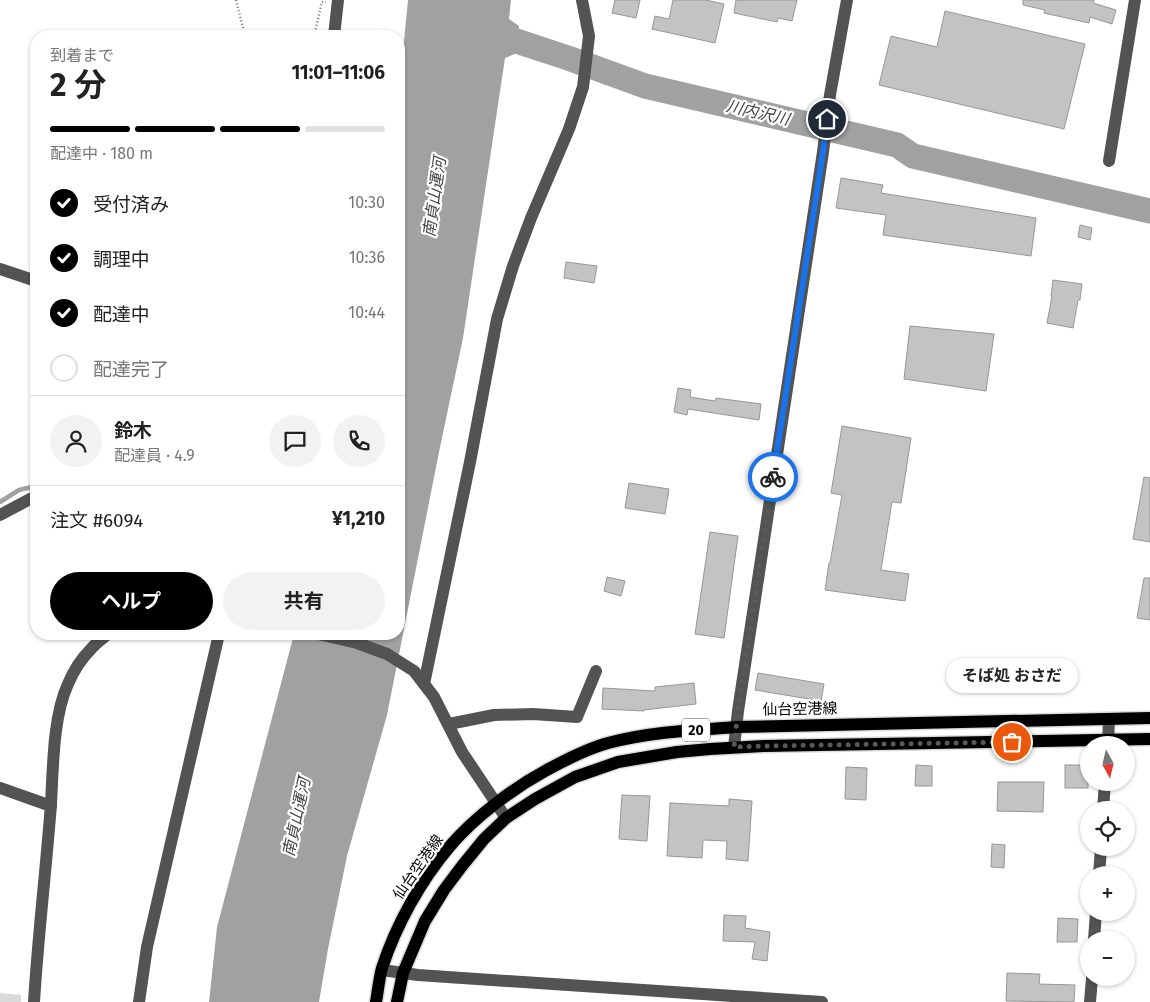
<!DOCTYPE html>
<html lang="ja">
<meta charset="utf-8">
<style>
:root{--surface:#fff;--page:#f2f2f2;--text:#222;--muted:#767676;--line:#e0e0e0;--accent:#000}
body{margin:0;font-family:"Fira Sans","Noto Sans JP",sans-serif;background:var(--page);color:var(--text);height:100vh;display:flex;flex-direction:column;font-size:19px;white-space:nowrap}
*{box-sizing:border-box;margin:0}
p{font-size:16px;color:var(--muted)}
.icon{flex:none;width:28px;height:28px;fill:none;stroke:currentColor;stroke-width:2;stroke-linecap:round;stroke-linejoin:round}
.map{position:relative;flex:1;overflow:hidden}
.panel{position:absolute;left:30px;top:30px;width:375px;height:610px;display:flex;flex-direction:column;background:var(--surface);border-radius:20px;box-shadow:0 1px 4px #0004}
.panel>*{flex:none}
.needle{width:32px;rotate:172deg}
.buttons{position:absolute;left:1080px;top:736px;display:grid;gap:10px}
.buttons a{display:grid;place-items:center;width:55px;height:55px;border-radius:50%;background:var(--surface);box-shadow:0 1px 4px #0004;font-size:25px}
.pin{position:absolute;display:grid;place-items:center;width:42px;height:42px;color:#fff;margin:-21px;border:2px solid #fff;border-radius:50%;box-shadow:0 1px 5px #0007}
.courier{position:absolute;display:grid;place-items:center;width:50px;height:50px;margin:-25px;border:4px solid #1a73e8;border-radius:50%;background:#fff;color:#222;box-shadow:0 1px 6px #0007}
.bubble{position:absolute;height:35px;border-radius:18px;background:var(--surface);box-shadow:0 1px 4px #0004;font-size:16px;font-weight:700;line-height:35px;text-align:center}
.overview em{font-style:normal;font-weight:700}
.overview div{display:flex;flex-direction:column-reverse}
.overview{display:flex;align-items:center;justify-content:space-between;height:85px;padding:0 20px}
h1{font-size:32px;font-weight:700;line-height:38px}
.bar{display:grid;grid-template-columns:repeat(4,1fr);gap:8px 5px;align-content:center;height:60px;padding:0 20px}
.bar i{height:6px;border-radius:4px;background:var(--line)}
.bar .current{background:var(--accent)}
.bar p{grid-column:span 4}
.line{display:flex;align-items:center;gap:12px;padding:0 20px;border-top:1px solid var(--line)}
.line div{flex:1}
.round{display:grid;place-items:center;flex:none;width:52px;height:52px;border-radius:26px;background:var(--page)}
ol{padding:0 20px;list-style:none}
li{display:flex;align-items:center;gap:15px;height:55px}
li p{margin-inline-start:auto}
li .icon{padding:5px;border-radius:50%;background:var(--accent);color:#fff;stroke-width:4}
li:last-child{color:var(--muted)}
li i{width:28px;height:28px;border:2px solid var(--line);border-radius:50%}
.action{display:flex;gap:10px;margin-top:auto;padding:10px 20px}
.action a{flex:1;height:58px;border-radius:30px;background:var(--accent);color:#fff;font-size:20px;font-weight:700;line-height:58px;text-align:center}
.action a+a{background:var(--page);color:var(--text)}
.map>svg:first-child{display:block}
.green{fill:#dadada}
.water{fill:#a1a1a1}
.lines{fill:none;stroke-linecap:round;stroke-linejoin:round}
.stream{stroke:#a1a1a1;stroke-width:4.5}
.river{stroke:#a1a1a1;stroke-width:25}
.building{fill:#c3c3c3;stroke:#979797}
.major-casing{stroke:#dbdbdb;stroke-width:15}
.path{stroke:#757575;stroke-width:2.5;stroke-dasharray:1 2.5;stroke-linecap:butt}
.minor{stroke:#535353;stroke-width:12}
.major{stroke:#000;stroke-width:12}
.done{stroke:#595959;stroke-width:5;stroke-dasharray:0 9}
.route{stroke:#1a73e8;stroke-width:6}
.labels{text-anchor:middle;stroke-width:4.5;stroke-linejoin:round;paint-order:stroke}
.shield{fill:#fff;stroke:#4c4c4c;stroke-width:1}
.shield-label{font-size:14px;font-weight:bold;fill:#000}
.street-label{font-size:15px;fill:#000;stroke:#fff}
.water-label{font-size:16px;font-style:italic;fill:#424242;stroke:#fff}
</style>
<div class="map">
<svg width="1150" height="1002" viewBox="0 0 1150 1002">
<rect width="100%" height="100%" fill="#fff"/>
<path class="green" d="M 0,993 L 21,995 L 21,1002 L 0,1002 Z"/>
<path class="water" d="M 408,0 L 511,0 L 509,19 L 519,26 L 517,53 L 505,58 L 463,338 L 439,452 L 387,715 L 347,856 L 328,949 L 319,1002 L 209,1002 L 217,927 L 294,634 L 399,634 L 399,92 Z"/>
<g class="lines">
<path class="stream" d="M 0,502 L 19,490 L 36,486"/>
<path class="river" d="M 486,31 L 568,58 L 645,86 L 897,145 L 913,156 L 1150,211"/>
</g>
<g class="building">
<path d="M 615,0 L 640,0 L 636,18 L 612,13 Z"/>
<path d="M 673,0 L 706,0 L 724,4 L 715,43 L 652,29 L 655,16 L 669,19 Z"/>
<path d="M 736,0 L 797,0 L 792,21 L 778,18 L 777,22 L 734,13 Z"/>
<path d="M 1023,0 L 1094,0 L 1093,3 L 1116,10 L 1112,24 L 1090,17 L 1089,23 L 1044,13 L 1045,10 L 1023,5 Z"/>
<path d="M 945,11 L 1085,44 L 1064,129 L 879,85 L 891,36 L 937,47 Z"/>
<path d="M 841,178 L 883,185 L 881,193 L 1036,218 L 1031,256 L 883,235 L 886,215 L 836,208 Z"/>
<path d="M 1080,225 L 1092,228 L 1090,240 L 1078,237 Z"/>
<path d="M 566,262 L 597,266 L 594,283 L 564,278 Z"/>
<path d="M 1053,280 L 1082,284 L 1080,300 L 1078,300 L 1073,328 L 1047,323 L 1052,296 L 1051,296 Z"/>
<path d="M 910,326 L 994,334 L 986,391 L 904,379 Z"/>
<path d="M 678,388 L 691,390 L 690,397 L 715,401 L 716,398 L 761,404 L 759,420 L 688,409 L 687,415 L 674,412 Z"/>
<path d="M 842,426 L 911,438 L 901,503 L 892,502 L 881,570 L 909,574 L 905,601 L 825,590 L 829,563 L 830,563 L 842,495 L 831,493 Z"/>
<path d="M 1144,477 L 1150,478 L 1150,542 L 1133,539 Z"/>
<path d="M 629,483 L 669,489 L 665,514 L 625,508 Z"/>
<path d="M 710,532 L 738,536 L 724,638 L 695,634 Z"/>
<path d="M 607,577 L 625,581 L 621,596 L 604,591 Z"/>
<path d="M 1144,578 L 1150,578 L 1150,620 L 1137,618 Z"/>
<path d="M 758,673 L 824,684 L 821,701 L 755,690 Z"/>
<path d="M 694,683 L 696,704 L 644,710 L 644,711 L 602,709 L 603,688 L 655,691 L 655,687 Z"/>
<path d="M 916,765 L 932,766 L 932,786 L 915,786 Z"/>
<rect x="1065" y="765" width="23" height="23"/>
<path d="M 846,767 L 867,768 L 866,800 L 845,799 Z"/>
<path d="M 998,782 L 1044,782 L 1043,812 L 997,811 Z"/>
<path d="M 622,795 L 650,796 L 647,841 L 619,839 Z"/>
<path d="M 729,799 L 752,801 L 748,861 L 726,859 L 727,841 L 703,840 L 702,858 L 667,856 L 670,803 L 729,806 Z"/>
<path d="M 992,844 L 1005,845 L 1004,868 L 991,867 Z"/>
<path d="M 724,915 L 746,916 L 745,928 L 770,932 L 767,961 L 752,959 L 755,942 L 723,941 Z"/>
<path d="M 1058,918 L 1078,919 L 1077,942 L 1057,942 Z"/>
<path d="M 1007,973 L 1040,974 L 1039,984 L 1075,985 L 1074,1002 L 1006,1001 Z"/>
</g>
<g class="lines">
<g class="major-casing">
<g id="major">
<path d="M 376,1002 C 378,991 379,979 382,968 C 396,925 421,880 450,846 C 475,817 512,789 545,771 C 565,760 586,749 608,743 C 649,732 693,730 736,727 L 1150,718"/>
<path d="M 397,1002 L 403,973 L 425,921 L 444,890 L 462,866 L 484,839 L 506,818 L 535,799 L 575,777 L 618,762 L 677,752 L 710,749 L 764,746 L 1150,739"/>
</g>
</g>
<g class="path">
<path d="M 236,0 L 245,36"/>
<path d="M 314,36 L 322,2 L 326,2"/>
</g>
<g class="minor">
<path d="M 334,36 L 338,0"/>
<path d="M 1109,161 L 1135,0"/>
<path d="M 0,269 L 36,281"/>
<path d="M 0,515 L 30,499 L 36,497"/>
<path d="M 318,634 L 357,643 L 387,654 L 414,671 L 434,697 L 462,752 L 506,818"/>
<path d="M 424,684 L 470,462 L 497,319 L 513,266 L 531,218 L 569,129 L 583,87 L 589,36 L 582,0"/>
<path d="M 449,724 L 494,715 L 533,714 L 577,717 L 596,671"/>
<path d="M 1108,745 L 1109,719"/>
<path d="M 734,747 L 738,711 L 823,152 L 830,95 L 847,0"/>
<path d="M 0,788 L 51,806"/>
<path d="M 1103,810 L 1105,782"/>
<path d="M 1099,875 L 1101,848"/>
<path d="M 1094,940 L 1096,912"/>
<path d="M 382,970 L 418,975 L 822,1002"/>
<path d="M 34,1002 C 38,936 46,870 51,804 C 53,768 53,716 68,684 C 73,672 82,658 91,649 C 96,643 102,639 108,634"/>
<path d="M 139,1002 L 147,947 L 219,634"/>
<path d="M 1090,1002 L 1092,978"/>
</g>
<use href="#major" class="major"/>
</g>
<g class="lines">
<path class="done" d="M 773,477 L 738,711 L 734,747 L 764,746 L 1012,742"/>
<path class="route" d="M 773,477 L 823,152 L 827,119"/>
</g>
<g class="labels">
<rect class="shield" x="682" y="718.5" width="28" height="23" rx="4"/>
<g class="shield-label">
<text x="696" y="735">20</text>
</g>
<g class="street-label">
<text transform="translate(800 709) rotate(-1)" y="5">仙台空港線</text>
<text transform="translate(418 867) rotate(-55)" y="5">仙台空港線</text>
</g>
<g class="water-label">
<text transform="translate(758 112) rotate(13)" y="6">川内沢川</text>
<text transform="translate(434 197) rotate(-82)" y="6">南貞山運河</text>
<text transform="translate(296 817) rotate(-78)" y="6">南貞山運河</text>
</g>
</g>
</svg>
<div class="buttons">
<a><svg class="needle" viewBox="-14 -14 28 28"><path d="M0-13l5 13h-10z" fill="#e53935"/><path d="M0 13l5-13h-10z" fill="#767676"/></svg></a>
<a><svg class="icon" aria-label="locate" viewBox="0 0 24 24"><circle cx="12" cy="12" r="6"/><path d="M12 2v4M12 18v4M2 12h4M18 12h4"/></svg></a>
<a>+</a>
<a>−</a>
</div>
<div class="pin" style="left:1012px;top:742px;background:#ea580c"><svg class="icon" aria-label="bag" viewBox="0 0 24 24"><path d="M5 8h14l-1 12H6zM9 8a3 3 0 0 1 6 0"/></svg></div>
<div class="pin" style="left:827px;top:119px;background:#1f2937"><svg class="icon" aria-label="home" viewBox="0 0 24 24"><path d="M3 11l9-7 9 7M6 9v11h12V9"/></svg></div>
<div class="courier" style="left:773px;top:477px"><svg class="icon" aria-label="bike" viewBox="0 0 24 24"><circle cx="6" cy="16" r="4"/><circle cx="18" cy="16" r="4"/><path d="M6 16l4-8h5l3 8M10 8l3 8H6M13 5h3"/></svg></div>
<div class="bubble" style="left:946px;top:658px;width:132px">そば処 おさだ</div>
<section class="panel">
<div class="overview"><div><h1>2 分</h1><p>到着まで</p></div><em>11:01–11:06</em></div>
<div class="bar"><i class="current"></i><i class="current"></i><i class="current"></i><i></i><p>配達中 · 180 m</p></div>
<ol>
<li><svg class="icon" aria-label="check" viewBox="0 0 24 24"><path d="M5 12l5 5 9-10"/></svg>受付済み<p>10:30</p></li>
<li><svg class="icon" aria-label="check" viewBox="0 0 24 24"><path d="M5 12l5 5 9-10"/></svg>調理中<p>10:36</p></li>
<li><svg class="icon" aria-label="check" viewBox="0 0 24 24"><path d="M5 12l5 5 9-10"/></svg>配達中<p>10:44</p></li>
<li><i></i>配達完了</li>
</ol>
<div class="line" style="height:90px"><a class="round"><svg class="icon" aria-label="person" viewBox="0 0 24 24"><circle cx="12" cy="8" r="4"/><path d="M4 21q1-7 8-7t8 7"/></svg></a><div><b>鈴木</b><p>配達員 · 4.9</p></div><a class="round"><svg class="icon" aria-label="chat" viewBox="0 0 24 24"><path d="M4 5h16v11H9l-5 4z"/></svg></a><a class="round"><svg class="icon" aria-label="phone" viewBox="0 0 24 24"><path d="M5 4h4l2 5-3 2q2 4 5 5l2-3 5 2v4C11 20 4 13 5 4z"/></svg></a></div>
<div class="line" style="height:65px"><div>注文 #6094</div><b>¥1,210</b></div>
<div class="action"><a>ヘルプ</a><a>共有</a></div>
</section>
</div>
